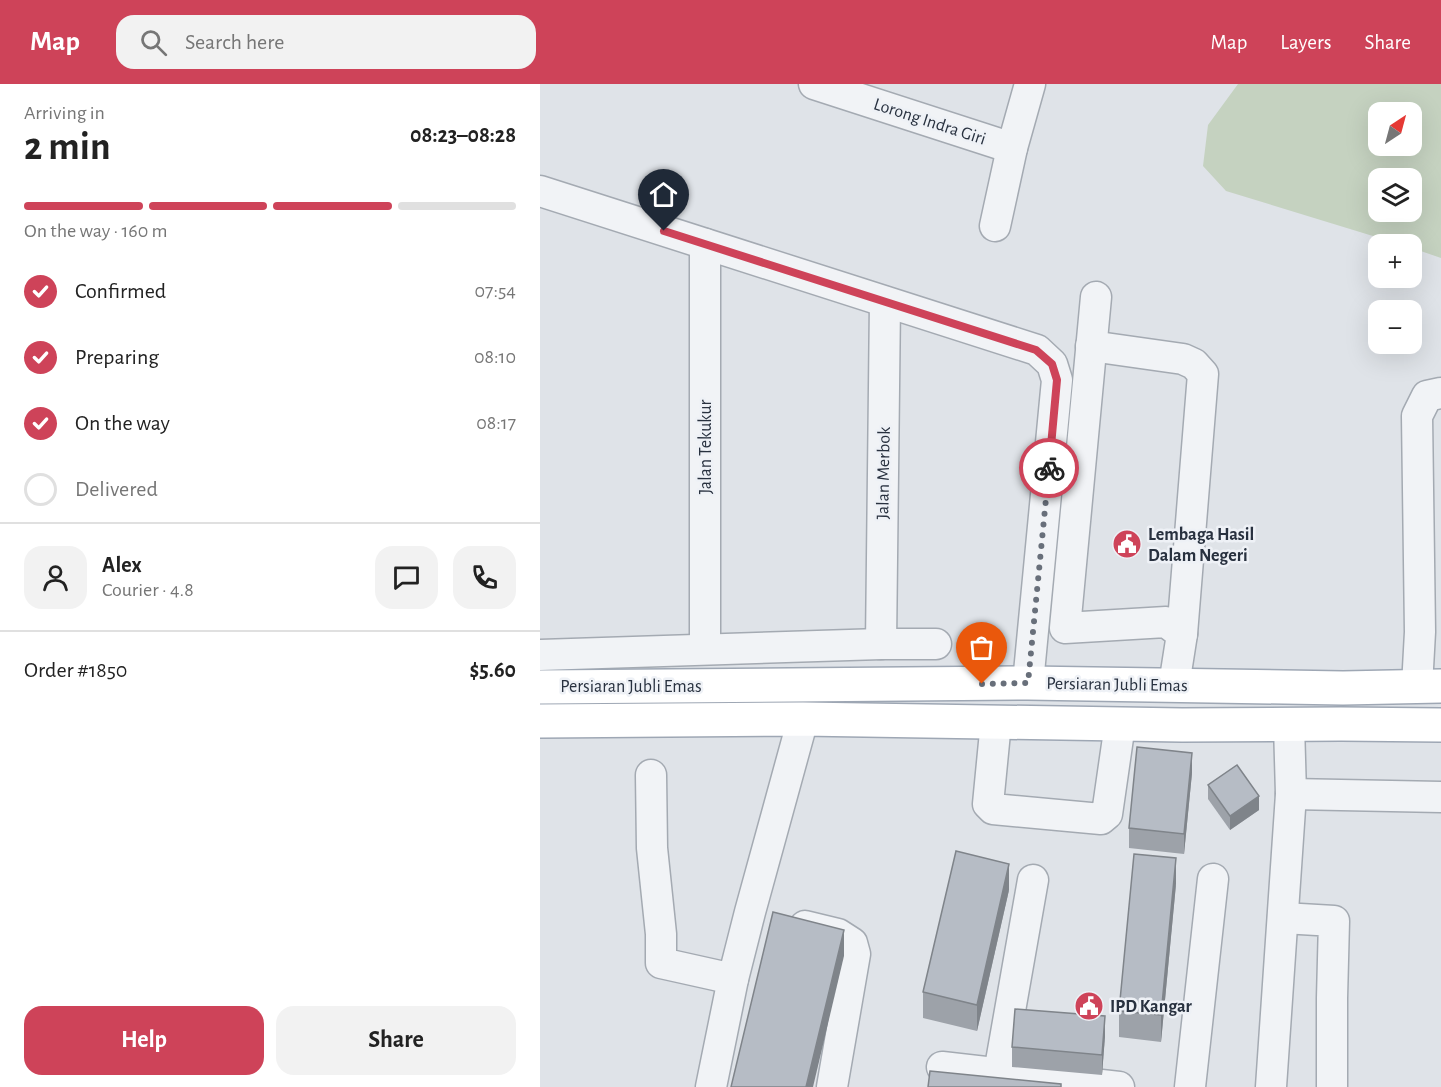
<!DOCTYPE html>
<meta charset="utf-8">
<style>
:root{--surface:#fff;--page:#f2f2f2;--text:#222;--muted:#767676;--line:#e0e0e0;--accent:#ce4359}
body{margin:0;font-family:"Alegreya Sans",sans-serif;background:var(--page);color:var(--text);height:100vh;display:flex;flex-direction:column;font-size:22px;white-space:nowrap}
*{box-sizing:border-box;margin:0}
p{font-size:20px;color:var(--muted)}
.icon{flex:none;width:33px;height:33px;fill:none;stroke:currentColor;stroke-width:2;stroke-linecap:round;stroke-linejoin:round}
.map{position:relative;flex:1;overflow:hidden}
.panel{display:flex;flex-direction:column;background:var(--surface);width:540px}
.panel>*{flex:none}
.needle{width:39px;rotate:36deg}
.controls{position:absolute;left:828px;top:18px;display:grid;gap:12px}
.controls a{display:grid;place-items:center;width:54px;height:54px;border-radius:12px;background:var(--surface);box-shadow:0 6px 24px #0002;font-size:30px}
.pin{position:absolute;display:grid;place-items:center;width:51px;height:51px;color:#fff;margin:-62px -26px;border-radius:50% 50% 50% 0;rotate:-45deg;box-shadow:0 0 6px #0007}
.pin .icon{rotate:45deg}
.courier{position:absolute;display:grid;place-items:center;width:60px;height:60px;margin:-30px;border:4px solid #ce4359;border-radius:50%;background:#fff;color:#222;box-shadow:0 2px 8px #0007}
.summary em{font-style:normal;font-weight:600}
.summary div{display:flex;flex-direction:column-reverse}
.summary{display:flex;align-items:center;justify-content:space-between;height:102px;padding:0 24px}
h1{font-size:39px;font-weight:600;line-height:45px}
.bar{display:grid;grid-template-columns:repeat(4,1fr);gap:9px 6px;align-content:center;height:72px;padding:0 24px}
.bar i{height:8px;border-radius:4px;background:var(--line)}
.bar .current{background:var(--accent)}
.bar p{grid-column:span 4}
.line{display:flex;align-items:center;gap:15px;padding:0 24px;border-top:2px solid var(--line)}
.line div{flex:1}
.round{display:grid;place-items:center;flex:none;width:63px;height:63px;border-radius:18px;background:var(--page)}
ol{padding:0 24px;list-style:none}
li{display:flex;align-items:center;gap:18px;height:66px}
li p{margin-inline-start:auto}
li .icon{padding:6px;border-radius:50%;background:var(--accent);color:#fff;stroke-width:4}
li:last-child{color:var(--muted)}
li i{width:33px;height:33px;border:3px solid var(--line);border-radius:50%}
.primary-button{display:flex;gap:12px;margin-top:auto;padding:12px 24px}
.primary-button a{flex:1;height:69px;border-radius:18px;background:var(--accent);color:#fff;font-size:24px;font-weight:600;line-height:69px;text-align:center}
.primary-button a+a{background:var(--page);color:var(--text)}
header{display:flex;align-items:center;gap:36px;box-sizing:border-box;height:84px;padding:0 30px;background:var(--accent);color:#fff}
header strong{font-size:28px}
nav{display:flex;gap:33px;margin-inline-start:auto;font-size:21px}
.search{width:420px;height:54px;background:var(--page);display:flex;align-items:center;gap:15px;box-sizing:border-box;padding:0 21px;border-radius:18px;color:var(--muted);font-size:22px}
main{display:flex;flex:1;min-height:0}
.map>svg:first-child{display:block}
.green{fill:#c5d2c0;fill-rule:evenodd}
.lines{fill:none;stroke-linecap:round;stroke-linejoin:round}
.minor-casing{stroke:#a4aab2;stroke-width:33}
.major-casing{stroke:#9ea7b4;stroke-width:36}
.minor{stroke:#f1f3f6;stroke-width:30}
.major{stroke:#fff;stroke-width:33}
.wall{fill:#9da2a9}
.shaded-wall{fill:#7f848a}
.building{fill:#b6bcc5;stroke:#7f848a;stroke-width:1.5}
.done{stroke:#686f7a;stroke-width:6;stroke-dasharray:0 10.8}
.route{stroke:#ce4359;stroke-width:8}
.labels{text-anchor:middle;stroke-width:5;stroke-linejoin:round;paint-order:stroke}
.street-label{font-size:18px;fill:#28313f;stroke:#eef1f6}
.poi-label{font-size:18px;font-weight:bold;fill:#28313f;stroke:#eef1f6;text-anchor:start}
</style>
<header>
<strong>Map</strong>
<div class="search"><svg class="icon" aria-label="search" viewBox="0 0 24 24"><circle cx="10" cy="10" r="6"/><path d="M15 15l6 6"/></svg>Search here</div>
<nav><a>Map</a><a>Layers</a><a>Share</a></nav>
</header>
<main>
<section class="panel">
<div class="summary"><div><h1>2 min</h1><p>Arriving in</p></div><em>08:23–08:28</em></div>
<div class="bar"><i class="current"></i><i class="current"></i><i class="current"></i><i></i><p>On the way · 160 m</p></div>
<ol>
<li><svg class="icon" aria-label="check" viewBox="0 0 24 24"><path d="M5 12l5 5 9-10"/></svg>Confirmed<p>07:54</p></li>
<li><svg class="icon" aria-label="check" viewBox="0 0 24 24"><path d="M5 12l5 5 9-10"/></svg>Preparing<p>08:10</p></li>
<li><svg class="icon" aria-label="check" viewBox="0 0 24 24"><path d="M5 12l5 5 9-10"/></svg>On the way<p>08:17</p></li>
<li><i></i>Delivered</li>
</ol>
<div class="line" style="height:108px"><a class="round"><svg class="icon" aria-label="person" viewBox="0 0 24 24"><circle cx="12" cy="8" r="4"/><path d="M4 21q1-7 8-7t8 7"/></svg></a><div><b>Alex</b><p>Courier · 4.8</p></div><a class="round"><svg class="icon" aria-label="chat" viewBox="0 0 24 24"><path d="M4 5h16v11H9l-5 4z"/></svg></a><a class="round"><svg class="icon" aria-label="phone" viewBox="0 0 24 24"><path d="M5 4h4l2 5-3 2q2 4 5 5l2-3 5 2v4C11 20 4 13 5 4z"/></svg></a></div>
<div class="line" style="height:78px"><div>Order #1850</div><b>$5.60</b></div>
<div class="primary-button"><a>Help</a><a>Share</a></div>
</section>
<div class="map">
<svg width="901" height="1003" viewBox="0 0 901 1003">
<rect width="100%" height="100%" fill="#dfe3e8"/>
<path class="green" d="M 698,0 L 901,0 L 901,174 L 872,164 L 872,160 L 859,160 L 686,107 L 663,82 L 668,41 ZM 838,28 L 872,28 L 872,62 L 838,62 ZM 838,94 L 872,94 L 872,128 L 838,128 Z"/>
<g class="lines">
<g class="minor-casing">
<g id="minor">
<path d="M 274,0 L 472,64"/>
<path d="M 0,107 L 497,266 L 512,280 L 517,296 L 488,599"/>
<path d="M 455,142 L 472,64 L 490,0"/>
<path d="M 556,213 L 525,544 L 626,538 L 642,550 L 634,601"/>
<path d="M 551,262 L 643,275 L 654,280 L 663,290 L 642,550"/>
<path d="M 341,560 L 345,218"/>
<path d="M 165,565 L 165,160"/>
<path d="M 0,571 L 341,560 L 396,560"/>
<path d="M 877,602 L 880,548 L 877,332 L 887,312 L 901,309"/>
<path d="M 456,638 L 448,720 L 453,725 L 561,735 L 567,730 L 580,640"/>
<path d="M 111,691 L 112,764 L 121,850 L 121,879 L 193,895"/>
<path d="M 751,710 L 901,713"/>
<path d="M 743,834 L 794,837 L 792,914 L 792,1003"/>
<path d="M 265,842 L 298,850 L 312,859 L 315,870 L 292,1003"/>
<path d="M 402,983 L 579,1003"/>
<path d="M 459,989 L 493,796"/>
<path d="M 171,1003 L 193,895 L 210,828 L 263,635"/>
<path d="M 650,1003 L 673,795"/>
<path d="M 731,1003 L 751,710 L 749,641"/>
</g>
</g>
<g class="major-casing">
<g id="major">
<path d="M 0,603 L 488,599 L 803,604 L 901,602"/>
<path d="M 0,637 L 263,635 L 642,641 L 801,640 L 901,641"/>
</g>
</g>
<use href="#minor" class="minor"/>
<use href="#major" class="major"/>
</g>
<g class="wall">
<path d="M 652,689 L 644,770 L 589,764 L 589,744 Z"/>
<path d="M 668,701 L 719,726 L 690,746 L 668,715 Z"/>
<path d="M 636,800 L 621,958 L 579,953 L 579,927 Z"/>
<path d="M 469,806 L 437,947 L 383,934 L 383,908 Z"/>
<path d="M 565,952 L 562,991 L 472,983 L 472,963 Z"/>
</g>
<g class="shaded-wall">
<path d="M 652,669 L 652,689 L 644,770 L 644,750 Z"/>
<path d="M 719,712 L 719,726 L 690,746 L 690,732 Z"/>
<path d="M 636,774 L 636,800 L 621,958 L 621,931 Z"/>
<path d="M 469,780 L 469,806 L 437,947 L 437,921 Z"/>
<path d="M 304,846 L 304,872 L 273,1003 L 266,1003 Z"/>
<path d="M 565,932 L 565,952 L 562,991 L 562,971 Z"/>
</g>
<g class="building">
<path d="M 597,663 L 652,669 L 644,750 L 589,744 Z"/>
<path d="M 697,681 L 719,712 L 690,732 L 668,701 Z"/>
<path d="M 416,767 L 469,780 L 437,921 L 383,908 Z"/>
<path d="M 594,770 L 636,774 L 621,931 L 579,927 Z"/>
<path d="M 233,828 L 304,846 L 266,1003 L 191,1003 Z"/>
<path d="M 475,925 L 565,932 L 562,971 L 472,963 Z"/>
<path d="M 390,987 L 521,1000 L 521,1003 L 388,1003 Z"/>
</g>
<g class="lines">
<path class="done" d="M 442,600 L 488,599 L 509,384"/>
<path class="route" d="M 124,147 L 496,266 L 512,280 L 517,296 L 509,384"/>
</g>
<defs>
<g id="civic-disc" transform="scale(1.5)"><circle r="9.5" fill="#ce4359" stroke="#eef1f6"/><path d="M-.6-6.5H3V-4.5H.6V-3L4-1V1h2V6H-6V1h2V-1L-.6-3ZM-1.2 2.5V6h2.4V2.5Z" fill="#fff"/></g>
</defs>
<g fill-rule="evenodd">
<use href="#civic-disc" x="587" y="460"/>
<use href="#civic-disc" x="549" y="922"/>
</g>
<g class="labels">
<g class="street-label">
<text transform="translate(390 37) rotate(18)" y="6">Lorong Indra Giri</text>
<text transform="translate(165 363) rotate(-90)" y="6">Jalan Tekukur</text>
<text transform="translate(343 389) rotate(-89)" y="6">Jalan Merbok</text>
<text transform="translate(577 600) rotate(1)" y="6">Persiaran Jubli Emas</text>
<text x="91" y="608">Persiaran Jubli Emas</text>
</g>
<g class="poi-label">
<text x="608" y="456">Lembaga Hasil<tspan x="608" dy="21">Dalam Negeri</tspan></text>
<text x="570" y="928">IPD Kangar</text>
</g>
</g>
</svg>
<div class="controls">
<a><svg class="needle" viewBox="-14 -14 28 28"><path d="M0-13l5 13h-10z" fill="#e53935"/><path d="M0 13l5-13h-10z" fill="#767676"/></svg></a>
<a><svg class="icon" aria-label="layers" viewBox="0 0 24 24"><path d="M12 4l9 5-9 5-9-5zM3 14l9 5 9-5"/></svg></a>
<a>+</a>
<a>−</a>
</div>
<div class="pin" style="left:442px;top:600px;background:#ea580c"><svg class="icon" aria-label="bag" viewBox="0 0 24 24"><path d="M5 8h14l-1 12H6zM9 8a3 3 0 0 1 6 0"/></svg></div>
<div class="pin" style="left:124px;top:147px;background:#1f2937"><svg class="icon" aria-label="home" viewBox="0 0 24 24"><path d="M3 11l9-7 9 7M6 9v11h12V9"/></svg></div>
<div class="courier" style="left:509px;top:384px"><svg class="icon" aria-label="bike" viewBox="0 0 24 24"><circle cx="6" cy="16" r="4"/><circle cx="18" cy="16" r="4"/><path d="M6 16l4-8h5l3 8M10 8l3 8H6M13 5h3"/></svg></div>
</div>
</main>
